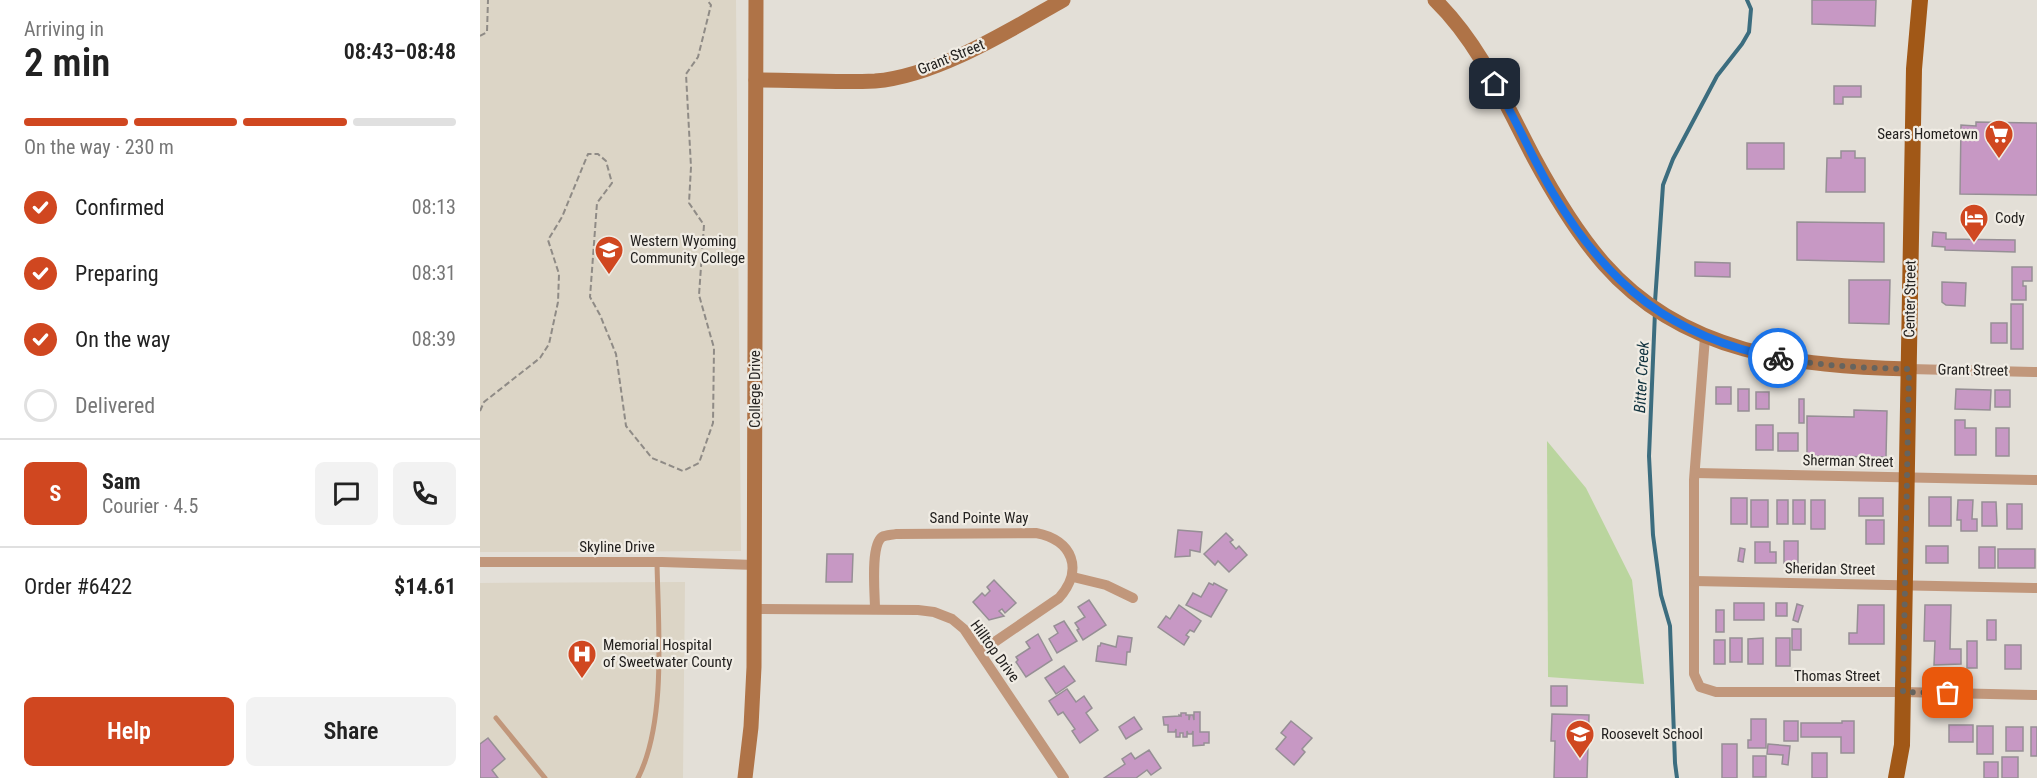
<!DOCTYPE html>
<meta charset="utf-8">
<style>
:root{--surface:#fff;--page:#f2f2f2;--text:#222;--muted:#767676;--line:#e0e0e0;--accent:#d04720}
body{margin:0;font-family:"Roboto Condensed",sans-serif;background:var(--page);color:var(--text);height:100vh;display:flex;flex-direction:column;font-size:22px;white-space:nowrap}
*{box-sizing:border-box;margin:0}
p{font-size:20px;color:var(--muted)}
.icon{flex:none;width:33px;height:33px;fill:none;stroke:currentColor;stroke-width:2;stroke-linecap:round;stroke-linejoin:round}
.map{position:relative;flex:1;overflow:hidden}
.sheet{display:flex;flex-direction:column;background:var(--surface);width:480px}
.sheet>*{flex:none}
.pin{position:absolute;display:grid;place-items:center;width:51px;height:51px;color:#fff;margin:-26px;border-radius:12px;box-shadow:0 3px 9px #0006}
.courier{position:absolute;display:grid;place-items:center;width:60px;height:60px;margin:-30px;border:4px solid #1a73e8;border-radius:50%;background:#fff;color:#222;box-shadow:0 2px 8px #0007}
.headline em{font-style:normal;font-weight:600}
.headline div{display:flex;flex-direction:column-reverse}
.headline{display:flex;align-items:center;justify-content:space-between;height:102px;padding:0 24px}
h1{font-size:39px;font-weight:600;line-height:45px}
.bar{display:grid;grid-template-columns:repeat(4,1fr);gap:9px 6px;align-content:center;height:72px;padding:0 24px}
.bar i{height:8px;border-radius:4px;background:var(--line)}
.bar .on{background:var(--accent)}
.bar p{grid-column:span 4}
.line{display:flex;align-items:center;gap:15px;padding:0 24px;border-top:2px solid var(--line)}
.line div{flex:1}
.round{display:grid;place-items:center;flex:none;width:63px;height:63px;border-radius:9px;background:var(--page)}
ol{padding:0 24px;list-style:none}
li{display:flex;align-items:center;gap:18px;height:66px}
li p{margin-inline-start:auto}
li .icon{padding:6px;border-radius:50%;background:var(--accent);color:#fff;stroke-width:4}
li:last-child{color:var(--muted)}
li i{width:33px;height:33px;border:3px solid var(--line);border-radius:50%}
.action{display:flex;gap:12px;margin-top:auto;padding:12px 24px}
.action a{flex:1;height:69px;border-radius:9px;background:var(--accent);color:#fff;font-size:24px;font-weight:600;line-height:69px;text-align:center}
.action a+a{background:var(--page);color:var(--text)}
main{display:flex;flex:1;min-height:0}
.map>svg:first-child{display:block}
.built{fill:#dcd5c6}
.green{fill:#bad59e}
.lines{fill:none;stroke-linecap:round;stroke-linejoin:round}
.stream{stroke:#3c6d7f;stroke-width:4}
.building{fill:#c798c4;stroke:#968f95;stroke-width:1.5}
.path{stroke:#8f8b86;stroke-width:2;stroke-dasharray:6 3;stroke-linecap:butt}
.lane{stroke:#c1977b;stroke-width:5}
.street{stroke:#c1977b;stroke-width:10}
.secondary{stroke:#af7347;stroke-width:15}
.primary{stroke:#a15817;stroke-width:16}
.done{stroke:#66645f;stroke-width:6;stroke-dasharray:0 10.8}
.route{stroke:#1a73e8;stroke-width:8}
.labels{text-anchor:middle;stroke-width:4.5;stroke-linejoin:round;paint-order:stroke}
.street-label{font-size:15px;fill:#23211f;stroke:#f0ece4}
.poi-label{font-size:15px;fill:#23211f;stroke:#f0ece4;text-anchor:start}
.water-label{font-size:16px;font-style:italic;fill:#11333f;stroke:#f0ece4}
</style>
<main>
<section class="sheet">
<div class="headline"><div><h1>2 min</h1><p>Arriving in</p></div><em>08:43–08:48</em></div>
<div class="bar"><i class="on"></i><i class="on"></i><i class="on"></i><i></i><p>On the way · 230 m</p></div>
<ol>
<li><svg class="icon" aria-label="check" viewBox="0 0 24 24"><path d="M5 12l5 5 9-10"/></svg>Confirmed<p>08:13</p></li>
<li><svg class="icon" aria-label="check" viewBox="0 0 24 24"><path d="M5 12l5 5 9-10"/></svg>Preparing<p>08:31</p></li>
<li><svg class="icon" aria-label="check" viewBox="0 0 24 24"><path d="M5 12l5 5 9-10"/></svg>On the way<p>08:39</p></li>
<li><i></i>Delivered</li>
</ol>
<div class="line" style="height:108px"><b class="round" style="background:var(--accent);color:#fff">S</b><div><b>Sam</b><p>Courier · 4.5</p></div><a class="round"><svg class="icon" aria-label="chat" viewBox="0 0 24 24"><path d="M4 5h16v11H9l-5 4z"/></svg></a><a class="round"><svg class="icon" aria-label="phone" viewBox="0 0 24 24"><path d="M5 4h4l2 5-3 2q2 4 5 5l2-3 5 2v4C11 20 4 13 5 4z"/></svg></a></div>
<div class="line" style="height:78px"><div>Order #6422</div><b>$14.61</b></div>
<div class="action"><a>Help</a><a>Share</a></div>
</section>
<div class="map">
<svg width="1557" height="778" viewBox="0 0 1557 778">
<rect width="100%" height="100%" fill="#e3dfd7"/>
<g class="built">
<path d="M 0,0 L 256,0 L 261,551 L 0,552 Z"/>
<path d="M 205,582 L 203,778 L 0,778 L 0,583 Z"/>
</g>
<path class="green" d="M 1067,441 L 1106,488 L 1152,580 L 1164,684 L 1068,677 Z"/>
<g class="lines">
<g class="stream">
<path d="M 1175,302 L 1183,185 L 1193,159 L 1237,76 L 1262,44 L 1269,32 L 1271,9 L 1267,0"/>
<path d="M 1175,312 L 1169,456 L 1173,535 L 1181,595 L 1190,626 L 1195,763 L 1197,778"/>
</g>
</g>
<g class="building">
<path d="M 1332,0 L 1396,0 L 1395,26 L 1332,24 Z"/>
<path d="M 1354,86 L 1381,86 L 1381,97 L 1363,97 L 1363,104 L 1354,104 Z"/>
<path d="M 1496,122 L 1557,123 L 1557,195 L 1480,194 L 1481,125 L 1496,126 Z"/>
<rect x="1267" y="143" width="37" height="26"/>
<path d="M 1361,151 L 1375,151 L 1375,158 L 1385,158 L 1385,192 L 1346,192 L 1347,158 L 1361,158 Z"/>
<path d="M 1317,222 L 1404,223 L 1404,262 L 1317,260 Z"/>
<path d="M 1453,232 L 1466,233 L 1466,239 L 1535,240 L 1535,252 L 1465,250 L 1465,247 L 1452,246 Z"/>
<path d="M 1215,262 L 1250,263 L 1250,277 L 1215,276 Z"/>
<path d="M 1532,267 L 1552,267 L 1552,281 L 1543,281 L 1543,286 L 1546,286 L 1546,300 L 1532,300 Z"/>
<path d="M 1369,280 L 1410,280 L 1409,324 L 1369,323 Z"/>
<path d="M 1462,282 L 1486,283 L 1485,306 L 1466,305 L 1462,302 Z"/>
<rect x="1531" y="304" width="12" height="45"/>
<rect x="1511" y="323" width="16" height="20"/>
<rect x="1236" y="387" width="15" height="17"/>
<rect x="1258" y="389" width="11" height="22"/>
<path d="M 1476,389 L 1511,390 L 1510,410 L 1475,409 Z"/>
<rect x="1515" y="390" width="15" height="17"/>
<rect x="1276" y="392" width="13" height="17"/>
<rect x="1319" y="399" width="5" height="24"/>
<path d="M 1374,410 L 1407,411 L 1406,457 L 1327,456 L 1327,416 L 1374,417 Z"/>
<path d="M 1475,420 L 1485,420 L 1485,428 L 1496,428 L 1496,455 L 1475,455 Z"/>
<rect x="1276" y="425" width="17" height="25"/>
<rect x="1516" y="428" width="13" height="28"/>
<rect x="1298" y="433" width="20" height="18"/>
<rect x="1449" y="497" width="22" height="29"/>
<rect x="1251" y="498" width="16" height="26"/>
<rect x="1379" y="498" width="24" height="18"/>
<rect x="1271" y="500" width="17" height="27"/>
<rect x="1297" y="500" width="11" height="24"/>
<rect x="1313" y="500" width="12" height="24"/>
<rect x="1331" y="500" width="14" height="29"/>
<path d="M 1478,500 L 1493,500 L 1492,519 L 1497,519 L 1497,531 L 1481,531 L 1481,520 L 1477,520 Z"/>
<path d="M 1502,502 L 1516,502 L 1517,526 L 1502,526 Z"/>
<rect x="1527" y="504" width="15" height="25"/>
<rect x="1386" y="520" width="18" height="24"/>
<path d="M 698,530 L 722,532 L 720,552 L 710,550 L 710,556 L 695,557 Z"/>
<path d="M 746,533 L 753,540 L 750,542 L 756,549 L 759,546 L 767,555 L 749,572 L 738,561 L 735,565 L 724,554 Z"/>
<rect x="1304" y="541" width="14" height="22"/>
<path d="M 1275,542 L 1290,542 L 1290,552 L 1296,552 L 1296,563 L 1275,563 Z"/>
<rect x="1446" y="546" width="22" height="17"/>
<rect x="1499" y="547" width="16" height="21"/>
<path d="M 1260,548 L 1265,549 L 1263,562 L 1258,561 Z"/>
<rect x="1518" y="549" width="37" height="19"/>
<path d="M 347,554 L 373,554 L 372,582 L 346,582 Z"/>
<path d="M 514,580 L 536,603 L 525,613 L 522,609 L 519,611 L 524,616 L 509,620 L 493,602 L 502,593 L 505,596 L 510,591 L 507,587 Z"/>
<path d="M 729,583 L 733,585 L 734,583 L 747,590 L 731,617 L 706,605 L 713,593 L 721,597 Z"/>
<path d="M 609,600 L 626,625 L 603,640 L 597,630 L 599,629 L 595,623 L 605,617 L 598,607 Z"/>
<rect x="1254" y="603" width="30" height="17"/>
<rect x="1296" y="603" width="11" height="13"/>
<path d="M 1317,604 L 1323,606 L 1318,622 L 1313,620 Z"/>
<path d="M 699,605 L 721,621 L 714,632 L 710,630 L 706,635 L 709,637 L 704,645 L 678,627 L 686,616 L 690,619 Z"/>
<path d="M 1378,605 L 1404,605 L 1404,644 L 1369,644 L 1369,633 L 1377,633 Z"/>
<path d="M 1445,605 L 1471,605 L 1470,649 L 1481,649 L 1481,664 L 1454,665 L 1455,641 L 1444,641 Z"/>
<rect x="1236" y="610" width="8" height="22"/>
<rect x="1507" y="620" width="9" height="20"/>
<path d="M 584,621 L 597,641 L 577,653 L 569,639 L 578,633 L 574,626 Z"/>
<rect x="1312" y="629" width="9" height="21"/>
<path d="M 558,634 L 572,660 L 546,677 L 536,662 L 538,660 L 536,657 L 550,648 L 546,642 Z"/>
<path d="M 638,636 L 652,638 L 650,652 L 647,652 L 646,665 L 616,661 L 618,646 L 620,646 L 621,643 L 636,647 Z"/>
<rect x="1250" y="638" width="12" height="24"/>
<path d="M 1283,638 L 1283,664 L 1268,664 L 1268,639 Z"/>
<rect x="1296" y="638" width="14" height="28"/>
<rect x="1234" y="640" width="11" height="24"/>
<rect x="1487" y="641" width="10" height="27"/>
<rect x="1525" y="645" width="16" height="24"/>
<path d="M 584,666 L 595,681 L 576,694 L 565,678 Z"/>
<rect x="1071" y="686" width="16" height="20"/>
<path d="M 587,689 L 596,702 L 604,696 L 612,708 L 606,713 L 618,730 L 600,743 L 592,731 L 595,729 L 583,712 L 578,715 L 569,701 Z"/>
<path d="M 714,712 L 720,712 L 720,732 L 729,732 L 729,743 L 724,743 L 724,745 L 713,746 L 713,731 L 712,734 L 708,734 L 707,731 L 707,737 L 703,737 L 703,733 L 700,733 L 700,737 L 696,737 L 696,729 L 695,732 L 688,732 L 688,725 L 684,725 L 683,717 L 699,716 L 699,715 L 701,716 L 701,713 L 706,713 L 706,715 L 709,715 L 709,720 L 710,715 L 713,715 L 714,720 Z"/>
<path d="M 1072,714 L 1109,715 L 1107,778 L 1074,778 L 1075,741 L 1071,741 Z"/>
<path d="M 654,717 L 662,729 L 646,739 L 639,727 Z"/>
<path d="M 1271,719 L 1286,719 L 1286,748 L 1268,748 L 1268,740 L 1271,740 Z"/>
<path d="M 811,721 L 832,738 L 822,749 L 825,752 L 814,765 L 796,749 L 806,737 L 801,733 Z"/>
<rect x="1304" y="721" width="14" height="20"/>
<path d="M 1362,721 L 1374,721 L 1374,753 L 1361,753 L 1361,737 L 1321,737 L 1321,723 L 1362,723 Z"/>
<rect x="1469" y="725" width="24" height="17"/>
<rect x="1497" y="726" width="16" height="28"/>
<rect x="1526" y="727" width="17" height="24"/>
<rect x="1551" y="727" width="6" height="29"/>
<path d="M 8,738 L 25,759 L 12,770 L 18,778 L 0,778 L 0,744 Z"/>
<rect x="1242" y="744" width="15" height="34"/>
<path d="M 1288,744 L 1310,746 L 1308,765 L 1302,764 L 1303,755 L 1287,754 Z"/>
<path d="M 669,750 L 681,768 L 671,775 L 667,770 L 656,778 L 624,778 L 645,764 L 642,759 L 651,753 L 655,759 Z"/>
<rect x="1332" y="753" width="15" height="25"/>
<rect x="1273" y="756" width="13" height="21"/>
<rect x="1522" y="757" width="16" height="21"/>
<rect x="1504" y="762" width="14" height="16"/>
</g>
<g class="lines">
<g class="path">
<path d="M 0,36 L 7,32 L 8,0"/>
<path d="M 0,411 L 4,402 L 60,358 L 69,344 L 78,302 L 79,274 L 68,240 L 82,217 L 108,154 L 118,154 L 126,161 L 132,183 L 117,203 L 110,297 L 120,315 L 136,354 L 146,426 L 172,458 L 203,471 L 219,463 L 233,423 L 234,348 L 219,295 L 224,225 L 209,203 L 211,167 L 206,74 L 218,57 L 231,5 L 227,0"/>
</g>
<g class="lane">
<path d="M 16,718 L 65,778"/>
<path d="M 158,778 C 187,721 178,625 177,562"/>
</g>
<g class="street">
<path d="M 1225,337 L 1214,480 L 1214,674 L 1220,687 L 1236,692 L 1423,692 L 1557,695"/>
<path d="M 1429,369 L 1557,372"/>
<path d="M 1215,473 L 1557,480"/>
<path d="M 0,562 L 182,562 L 275,565"/>
<path d="M 593,577 L 626,585 L 653,598"/>
<path d="M 1214,581 L 1557,588"/>
<path d="M 274,609 L 438,610 L 454,612 L 472,619 L 484,629 L 584,778"/>
<path d="M 395,609 C 395,594 390,546 402,537 C 406,535 412,535 416,534 L 556,533 C 593,540 604,570 579,598 L 500,652"/>
</g>
<g class="secondary">
<path d="M 955,0 C 1000,44 1025,103 1054,158 C 1074,195 1096,232 1124,264 C 1203,354 1317,366 1429,369"/>
<path d="M 276,80 C 316,80 356,83 395,81 C 457,76 530,30 583,0"/>
<path d="M 265,778 L 271,727 L 274,667 L 276,0"/>
</g>
<path class="primary" d="M 1416,778 L 1422,745 L 1434,69 L 1440,0"/>
</g>
<g class="lines">
<path class="done" d="M 1298,358 C 1342,366 1385,368 1429,369 L 1423,692 L 1468,693"/>
<path class="route" d="M 1015,84 C 1036,119 1052,158 1073,193 C 1128,286 1192,337 1298,358"/>
</g>
<defs>
<g id="supermarket-pin" transform="scale(1.5)"><path d="M0 17L-7.5 6A9.5 9.5 0 1 1 7.5 6Z" fill="#d04720" stroke="#f0ece4"/><path d="M-6-5.5h2.5l.6 2H6L4.5 2H-2.5L-4.4-4H-6ZM-1.5 3.2a1.3 1.3 0 1 0 .1 0ZM3 3.2a1.3 1.3 0 1 0 .1 0Z" fill="#fff"/></g>
<g id="hotel-pin" transform="scale(1.5)"><path d="M0 17L-7.5 6A9.5 9.5 0 1 1 7.5 6Z" fill="#d04720" stroke="#f0ece4"/><path d="M-6-4.5h1.5V1H6V5H4.5V3h-9V5H-6ZM-4 0a1.8 1.8 0 1 1 3.6 0ZM.5 0V-2.5h3Q6-2.5 6 0Z" fill="#fff"/></g>
<g id="university-pin" transform="scale(1.5)"><path d="M0 17L-7.5 6A9.5 9.5 0 1 1 7.5 6Z" fill="#d04720" stroke="#f0ece4"/><path d="M0-5L7-2L0 1L-7-2ZM-4 1L0 2.5L4 1V4Q0 6-4 4Z" fill="#fff"/></g>
<g id="hospital-pin" transform="scale(1.5)"><path d="M0 17L-7.5 6A9.5 9.5 0 1 1 7.5 6Z" fill="#d04720" stroke="#f0ece4"/><path d="M-5-5h3v3.5h4V-5h3V5h-3V1.5h-4V5h-3Z" fill="#fff"/></g>
<g id="school-pin" transform="scale(1.5)"><path d="M0 17L-7.5 6A9.5 9.5 0 1 1 7.5 6Z" fill="#d04720" stroke="#f0ece4"/><path d="M0-5L7-2L0 1L-7-2ZM-4 1L0 2.5L4 1V4Q0 6-4 4Z" fill="#fff"/></g>
</defs>
<g fill-rule="evenodd">
<use href="#supermarket-pin" x="1519" y="134"/>
<use href="#hotel-pin" x="1494" y="218"/>
<use href="#university-pin" x="129" y="250"/>
<use href="#hospital-pin" x="102" y="654"/>
<use href="#school-pin" x="1100" y="734"/>
</g>
<g class="labels">
<g class="street-label">
<text transform="translate(471 57) rotate(-22)" y="5">Grant Street</text>
<text transform="translate(1430 299) rotate(-89)" y="5">Center Street</text>
<text transform="translate(1493 370) rotate(1)" y="5">Grant Street</text>
<text transform="translate(275 389) rotate(-90)" y="5">College Drive</text>
<text transform="translate(1368 461) rotate(1)" y="5">Sherman Street</text>
<text x="499" y="523">Sand Pointe Way</text>
<text x="137" y="552">Skyline Drive</text>
<text transform="translate(1350 569) rotate(1)" y="5">Sheridan Street</text>
<text transform="translate(515 651) rotate(54)" y="5">Hilltop Drive</text>
<text x="1357" y="681">Thomas Street</text>
</g>
<g class="poi-label">
<text x="1498" y="139" text-anchor="end">Sears Hometown</text>
<text x="1515" y="223">Cody</text>
<text x="150" y="246">Western Wyoming<tspan x="150" dy="17">Community College</tspan></text>
<text x="123" y="650">Memorial Hospital<tspan x="123" dy="17">of Sweetwater County</tspan></text>
<text x="1121" y="739">Roosevelt School</text>
</g>
<g class="water-label">
<text transform="translate(1161 377) rotate(-87)" y="6">Bitter Creek</text>
</g>
</g>
</svg>
<div class="pin" style="left:1468px;top:693px;background:#ea580c"><svg class="icon" aria-label="bag" viewBox="0 0 24 24"><path d="M5 8h14l-1 12H6zM9 8a3 3 0 0 1 6 0"/></svg></div>
<div class="pin" style="left:1015px;top:84px;background:#1f2937"><svg class="icon" aria-label="home" viewBox="0 0 24 24"><path d="M3 11l9-7 9 7M6 9v11h12V9"/></svg></div>
<div class="courier" style="left:1298px;top:358px"><svg class="icon" aria-label="bike" viewBox="0 0 24 24"><circle cx="6" cy="16" r="4"/><circle cx="18" cy="16" r="4"/><path d="M6 16l4-8h5l3 8M10 8l3 8H6M13 5h3"/></svg></div>
</div>
</main>
